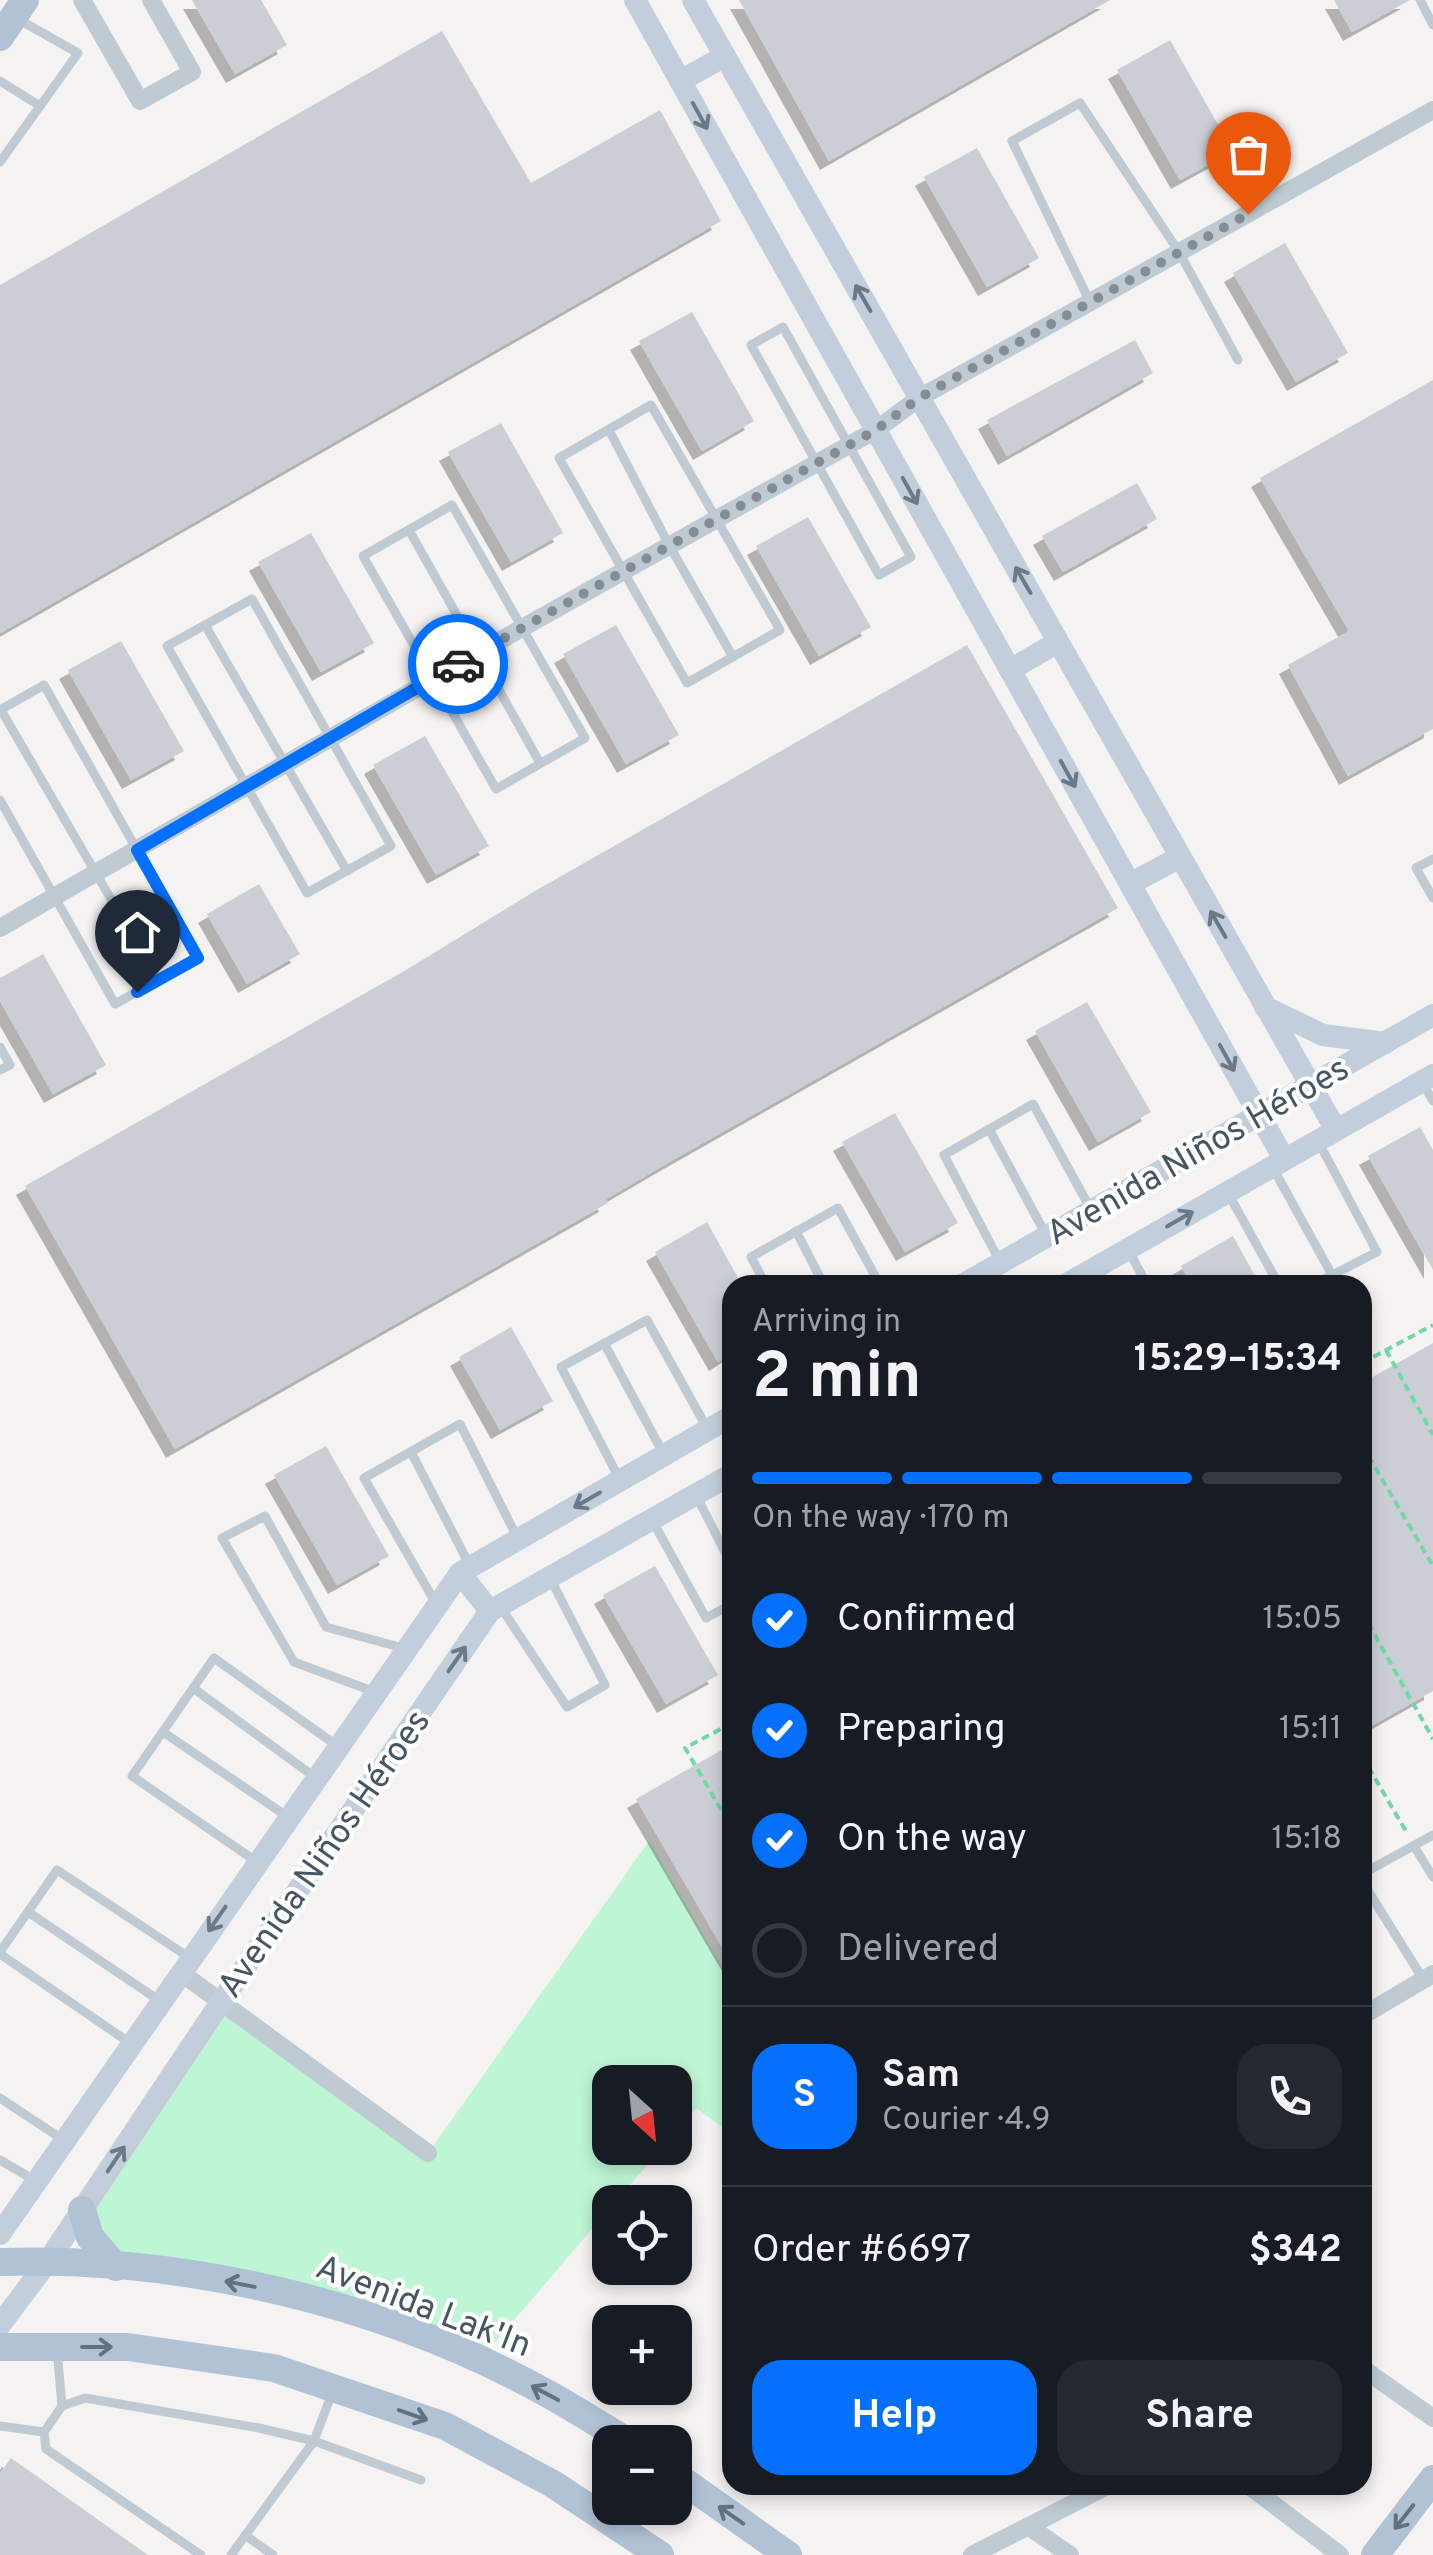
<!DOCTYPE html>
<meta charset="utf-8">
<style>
:root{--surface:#171b24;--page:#242831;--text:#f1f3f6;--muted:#9ea1a6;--line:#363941;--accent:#0570fc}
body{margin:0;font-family:Overpass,sans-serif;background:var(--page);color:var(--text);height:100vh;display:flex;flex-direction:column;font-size:38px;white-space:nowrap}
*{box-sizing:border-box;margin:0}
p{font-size:32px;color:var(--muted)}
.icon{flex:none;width:55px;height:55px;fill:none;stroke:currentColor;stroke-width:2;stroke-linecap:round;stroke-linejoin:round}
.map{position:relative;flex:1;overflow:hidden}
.details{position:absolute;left:722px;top:1275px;width:650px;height:1220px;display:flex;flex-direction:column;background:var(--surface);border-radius:30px;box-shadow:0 5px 15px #0003}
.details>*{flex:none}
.needle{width:65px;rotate:153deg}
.buttons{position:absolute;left:592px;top:2065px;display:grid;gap:20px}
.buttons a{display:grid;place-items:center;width:100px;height:100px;border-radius:20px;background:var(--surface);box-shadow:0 5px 15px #0003;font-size:50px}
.pin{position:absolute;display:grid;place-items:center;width:85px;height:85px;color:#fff;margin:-102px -42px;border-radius:50% 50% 50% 0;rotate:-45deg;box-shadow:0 0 10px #0007}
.pin .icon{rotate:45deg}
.courier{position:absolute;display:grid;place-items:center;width:100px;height:100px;margin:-50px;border:8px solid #0570fc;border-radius:50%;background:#fff;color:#222;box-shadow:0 2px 12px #0007}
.overview em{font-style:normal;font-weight:700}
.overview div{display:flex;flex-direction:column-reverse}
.overview{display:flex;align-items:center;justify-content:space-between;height:170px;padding:0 30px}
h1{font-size:65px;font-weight:700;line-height:75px}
.bar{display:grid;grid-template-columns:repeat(4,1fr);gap:15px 10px;align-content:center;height:120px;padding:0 30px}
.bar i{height:12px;border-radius:8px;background:var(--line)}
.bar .selected{background:var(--accent)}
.bar p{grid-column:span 4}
.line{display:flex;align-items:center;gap:25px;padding:0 30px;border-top:2px solid var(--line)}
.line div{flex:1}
.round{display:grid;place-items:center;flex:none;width:105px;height:105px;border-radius:30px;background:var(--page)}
ol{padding:0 30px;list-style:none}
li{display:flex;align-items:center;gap:30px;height:110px}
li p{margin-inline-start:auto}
li .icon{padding:10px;border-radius:50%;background:var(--accent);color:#fff;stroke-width:4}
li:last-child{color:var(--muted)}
li i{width:55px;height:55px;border:5px solid var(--line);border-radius:50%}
.primary-button{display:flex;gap:20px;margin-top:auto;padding:20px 30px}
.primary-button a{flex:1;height:115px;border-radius:30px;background:var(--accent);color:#fff;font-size:40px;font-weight:700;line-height:115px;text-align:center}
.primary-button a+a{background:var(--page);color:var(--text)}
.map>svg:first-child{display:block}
.green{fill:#bef5d4}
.building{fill:#cbcfd5;filter:url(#shadow)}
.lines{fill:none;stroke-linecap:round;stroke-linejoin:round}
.path{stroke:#71d8a6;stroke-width:4;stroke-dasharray:8 5;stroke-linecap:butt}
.lane{stroke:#bfcad3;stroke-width:9}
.street{stroke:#bfcad3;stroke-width:18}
.secondary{stroke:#c2cedb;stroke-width:22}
.primary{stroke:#b0c2d4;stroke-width:28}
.oneway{stroke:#6c7a87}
.oneway2{stroke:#61717f}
.done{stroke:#848d95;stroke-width:10;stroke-dasharray:0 18}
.route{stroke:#0570fc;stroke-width:12}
.labels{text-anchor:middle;stroke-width:8;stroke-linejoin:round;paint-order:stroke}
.street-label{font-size:35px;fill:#475663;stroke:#fff}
</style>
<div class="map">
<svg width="1433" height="2555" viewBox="0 0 1433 2555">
<defs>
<filter id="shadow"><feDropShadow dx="-9" dy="9" stdDeviation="0" flood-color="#0004"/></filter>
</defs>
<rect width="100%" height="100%" fill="#f5f2f2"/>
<path class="green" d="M 649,1841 L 732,1984 L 732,2134 L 696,2108 L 675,2133 L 675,2082 L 610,2082 L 610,2148 L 662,2148 L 615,2202 L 610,2202 L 610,2208 L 479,2361 L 364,2317 L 116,2267 L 84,2207 L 221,2002 L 429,2152 Z"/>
<g class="building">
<path d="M 192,0 L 261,0 L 287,45 L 235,74 Z"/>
<path d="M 739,0 L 1110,0 L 829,161 Z"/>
<path d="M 1334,0 L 1410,0 L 1352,32 Z"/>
<path d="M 442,31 L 531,183 L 660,110 L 721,221 L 0,633 L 0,285 Z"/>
<path d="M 1170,40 L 1233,151 L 1180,180 L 1117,70 Z"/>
<path d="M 977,148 L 1039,258 L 987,287 L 924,177 Z"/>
<path d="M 1285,243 L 1348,353 L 1296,382 L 1233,273 Z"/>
<path d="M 692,312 L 754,421 L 702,451 L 639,341 Z"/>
<path d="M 1135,340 L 1153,373 L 1007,456 L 987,420 Z"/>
<path d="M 1433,380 L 1433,729 L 1348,776 L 1288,665 L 1349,631 L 1260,478 Z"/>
<path d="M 501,423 L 563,533 L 511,562 L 448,452 Z"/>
<path d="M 1137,483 L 1157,519 L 1063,572 L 1042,536 Z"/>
<path d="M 808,517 L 871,627 L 819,656 L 756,546 Z"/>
<path d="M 311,533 L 374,643 L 321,672 L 258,562 Z"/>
<path d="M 616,625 L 679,735 L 626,764 L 563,654 Z"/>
<path d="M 121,641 L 184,751 L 131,780 L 68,670 Z"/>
<path d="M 967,645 L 1118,908 L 671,1161 L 606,1199 L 608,1203 L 175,1449 L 25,1186 L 406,970 L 535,891 Z"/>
<path d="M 425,736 L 489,846 L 436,875 L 373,765 Z"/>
<path d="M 259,884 L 300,954 L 247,984 L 207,914 Z"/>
<path d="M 43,954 L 106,1065 L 53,1094 L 0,1001 L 0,978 Z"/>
<path d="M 1087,1002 L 1151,1112 L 1098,1142 L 1035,1031 Z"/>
<path d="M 895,1113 L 958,1223 L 905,1252 L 842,1142 Z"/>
<path d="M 1420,1127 L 1433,1150 L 1433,1270 L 1368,1156 Z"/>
<path d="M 707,1222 L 742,1285 L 732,1285 L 732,1353 L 718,1362 L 655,1252 Z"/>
<path d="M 1233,1236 L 1260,1285 L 1192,1285 L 1181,1266 Z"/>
<path d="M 511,1327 L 553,1401 L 500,1430 L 459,1357 Z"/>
<path d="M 1433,1343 L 1433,1691 L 1362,1731 L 1362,1383 Z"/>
<path d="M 326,1446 L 389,1556 L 337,1585 L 274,1475 Z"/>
<path d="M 655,1566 L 718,1675 L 666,1704 L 603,1595 Z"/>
<path d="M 732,1744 L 732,1964 L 636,1799 Z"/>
<path d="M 11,2458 L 148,2555 L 0,2555 L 0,2473 Z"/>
</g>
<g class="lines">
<g class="path">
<path d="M 1386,1350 L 1433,1435"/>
<path d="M 1362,1363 L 1433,1325"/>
<path d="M 1362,1445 L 1433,1566"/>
<path d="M 1362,1612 L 1433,1739"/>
<path d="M 732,1723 L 685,1748 L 732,1828"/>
<path d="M 1362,1756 L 1407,1833"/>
</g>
<g class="lane">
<path d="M 1420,0 L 1433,25"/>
<path d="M 0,81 L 40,106"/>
<path d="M 0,162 L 78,53 L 16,18"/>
<path d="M 1090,302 L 1012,141 L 1080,103 L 1179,252 L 1238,360"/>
<path d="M 783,327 L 911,557 L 879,575 L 751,345 Z"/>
<path d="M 651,405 L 780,630 L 687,683 L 559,458 Z"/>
<path d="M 609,430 L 669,545 L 733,657"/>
<path d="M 452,505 L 585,738 L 496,789 L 363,556 Z"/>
<path d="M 409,530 L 540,763"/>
<path d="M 252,599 L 391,846 L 307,893 L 167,646 Z"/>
<path d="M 205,625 L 347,871"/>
<path d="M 0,710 L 44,685 L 198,958 L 115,1004 L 0,800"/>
<path d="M 1,710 L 158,980"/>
<path d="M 1433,859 L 1416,868 L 1433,898"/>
<path d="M 0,1047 L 10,1065 L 0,1070"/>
<path d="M 1423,1084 L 1433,1101"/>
<path d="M 989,1129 L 1045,1233"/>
<path d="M 1273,1168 L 1332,1275"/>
<path d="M 1229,1195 L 1279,1285"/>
<path d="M 796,1231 L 824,1285"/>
<path d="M 1129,1251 L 1147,1285"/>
<path d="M 999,1260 L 944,1155 L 1033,1104 L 1090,1208"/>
<path d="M 766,1285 L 751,1257 L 838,1208 L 880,1285"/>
<path d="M 1313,1285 L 1377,1252 L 1319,1143"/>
<path d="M 604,1343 L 663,1453"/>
<path d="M 411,1452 L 469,1564"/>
<path d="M 620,1480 L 561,1367 L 647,1320 L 707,1428"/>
<path d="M 697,1497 L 732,1566"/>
<path d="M 652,1520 L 706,1618 L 732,1604"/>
<path d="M 435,1602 L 364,1478 L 460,1424 L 517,1537"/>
<path d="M 500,1606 L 567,1707 L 605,1685 L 551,1580"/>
<path d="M 193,1688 L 316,1778"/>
<path d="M 375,1692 L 294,1662 L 222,1538 L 265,1516 L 326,1627 L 403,1648"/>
<path d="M 163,1732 L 288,1817"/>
<path d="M 1414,1846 L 1433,1877"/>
<path d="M 257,1862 L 132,1776 L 214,1658 L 336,1745"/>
<path d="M 1362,1874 L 1433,1835"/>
<path d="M 1362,1881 L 1423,1979"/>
<path d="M 28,1912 L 160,2001"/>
<path d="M 0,1952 L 57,1870 L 190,1958"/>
<path d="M 0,1954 L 130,2043"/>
<path d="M 0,2098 L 62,2139"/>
<path d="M 0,2160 L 34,2180"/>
<path d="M 57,2349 L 62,2406"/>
<path d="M 0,2426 L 44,2432"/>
<path d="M 245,2535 L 273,2555"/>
<path d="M 201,2555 L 46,2449 L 44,2432 L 62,2406 L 85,2398 L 259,2428 L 314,2441 L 421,2480"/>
<path d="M 231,2555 L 314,2441 L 332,2393"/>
</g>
<g class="street">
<path d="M 82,0 L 140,101 L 192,72 L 151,0"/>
<path d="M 0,928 L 522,628 L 876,430 L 919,398 L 1433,110"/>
<path d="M 180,1972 L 428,2153"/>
<path d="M 1362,2016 L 1433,1974"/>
<path d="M 1362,2368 L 1433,2418"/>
<path d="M 1248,2485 L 1340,2555"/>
<path d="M 1028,2526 L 1070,2555"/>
<path d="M 972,2555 L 1109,2485"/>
</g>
<g class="secondary">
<path d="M 635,0 L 1284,1159"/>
<path d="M 693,0 L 1336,1130"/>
<path d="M 680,81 L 725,56"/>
<path d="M 1010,670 L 1058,642"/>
<path d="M 1130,884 L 1180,857"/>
<path d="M 1265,1007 L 1323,1035 L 1385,1043"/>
<path d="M 962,1285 L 1433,1015"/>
<path d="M 1065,1285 L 1433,1075"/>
<path d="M 460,1573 L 490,1611"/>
<path d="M 0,2234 L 460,1573 L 732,1416"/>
<path d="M 0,2325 L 48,2261 L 221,2002 L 490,1611 L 732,1474"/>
</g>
<g class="primary">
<path d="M 0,37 L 25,0"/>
<path d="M 82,2210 L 90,2237 L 116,2267"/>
<path d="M 0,2262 C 186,2256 388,2304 550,2395 C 577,2410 603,2427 629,2442"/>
<path d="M 0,2347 L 128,2347 L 274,2368 L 445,2426 L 553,2484 L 660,2555"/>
<path d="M 675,2475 L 788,2555"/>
<path d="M 1375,2555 L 1433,2479"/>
</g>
</g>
<defs><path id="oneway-shaft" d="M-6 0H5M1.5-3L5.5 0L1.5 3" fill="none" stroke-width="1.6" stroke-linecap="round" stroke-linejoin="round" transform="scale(2.5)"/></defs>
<g class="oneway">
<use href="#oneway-shaft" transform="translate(700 116) rotate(61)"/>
<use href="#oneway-shaft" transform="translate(863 298) rotate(-120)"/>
<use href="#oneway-shaft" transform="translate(910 491) rotate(61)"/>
<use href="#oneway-shaft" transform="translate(1023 580) rotate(-120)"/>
<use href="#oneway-shaft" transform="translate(1068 774) rotate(61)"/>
<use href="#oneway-shaft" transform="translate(1218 924) rotate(-120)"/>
<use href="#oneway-shaft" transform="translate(1227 1058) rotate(61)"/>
<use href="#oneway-shaft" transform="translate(1180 1219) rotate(-30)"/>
<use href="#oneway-shaft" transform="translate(587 1500) rotate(150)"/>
<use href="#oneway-shaft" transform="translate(457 1659) rotate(-55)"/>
<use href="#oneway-shaft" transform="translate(217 1919) rotate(125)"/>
<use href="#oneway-shaft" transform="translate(116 2159) rotate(-56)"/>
</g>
<g class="oneway2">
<use href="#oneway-shaft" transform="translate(240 2284) rotate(-169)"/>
<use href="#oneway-shaft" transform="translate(97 2347)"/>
<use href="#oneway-shaft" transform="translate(545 2393) rotate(-152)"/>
<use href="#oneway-shaft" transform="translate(413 2415) rotate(19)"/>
<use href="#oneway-shaft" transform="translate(731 2515) rotate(-145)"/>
<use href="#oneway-shaft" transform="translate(1404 2517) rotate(128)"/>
</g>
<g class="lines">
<path class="done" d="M 458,664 L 876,430 L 919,398 L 1248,214"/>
<path class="route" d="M 137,992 L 198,958 L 137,850 L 458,664"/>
</g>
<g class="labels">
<g class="street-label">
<text transform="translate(1197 1150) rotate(-30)" y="12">Avenida Niños Héroes</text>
<text transform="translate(323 1853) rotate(-55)" y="12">Avenida Niños Héroes</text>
<text transform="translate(424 2305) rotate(21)" y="12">Avenida Lak'In</text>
</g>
</g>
</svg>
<div class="buttons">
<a><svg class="needle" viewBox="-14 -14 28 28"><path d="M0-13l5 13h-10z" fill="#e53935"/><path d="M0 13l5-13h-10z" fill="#9ea1a6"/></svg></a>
<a><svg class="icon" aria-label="locate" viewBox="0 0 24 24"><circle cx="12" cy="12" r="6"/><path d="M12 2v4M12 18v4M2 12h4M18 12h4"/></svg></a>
<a>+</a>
<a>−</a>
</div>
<div class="pin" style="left:1248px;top:214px;background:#ea580c"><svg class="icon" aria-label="bag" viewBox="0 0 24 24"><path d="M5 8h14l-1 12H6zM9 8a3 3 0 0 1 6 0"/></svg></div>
<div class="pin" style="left:137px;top:992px;background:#1f2937"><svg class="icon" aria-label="home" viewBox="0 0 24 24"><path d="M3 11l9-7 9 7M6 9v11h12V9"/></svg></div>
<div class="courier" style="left:458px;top:664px"><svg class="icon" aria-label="car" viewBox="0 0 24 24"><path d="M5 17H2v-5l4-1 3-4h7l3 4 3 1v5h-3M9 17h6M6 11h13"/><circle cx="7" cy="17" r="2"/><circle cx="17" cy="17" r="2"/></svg></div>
<section class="details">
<div class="overview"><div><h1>2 min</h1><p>Arriving in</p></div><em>15:29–15:34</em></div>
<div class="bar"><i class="selected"></i><i class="selected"></i><i class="selected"></i><i></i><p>On the way · 170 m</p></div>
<ol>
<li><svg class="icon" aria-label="check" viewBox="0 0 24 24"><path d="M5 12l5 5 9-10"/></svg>Confirmed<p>15:05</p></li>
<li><svg class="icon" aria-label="check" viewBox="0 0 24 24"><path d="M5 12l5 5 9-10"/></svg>Preparing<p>15:11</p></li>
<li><svg class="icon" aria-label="check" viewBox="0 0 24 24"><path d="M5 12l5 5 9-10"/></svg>On the way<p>15:18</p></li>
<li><i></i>Delivered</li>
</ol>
<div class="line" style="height:180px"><b class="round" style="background:var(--accent);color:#fff">S</b><div><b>Sam</b><p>Courier · 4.9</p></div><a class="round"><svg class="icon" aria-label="phone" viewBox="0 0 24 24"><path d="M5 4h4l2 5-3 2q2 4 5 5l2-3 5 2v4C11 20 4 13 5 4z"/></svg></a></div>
<div class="line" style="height:130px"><div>Order #6697</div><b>$342</b></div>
<div class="primary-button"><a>Help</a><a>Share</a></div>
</section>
</div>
